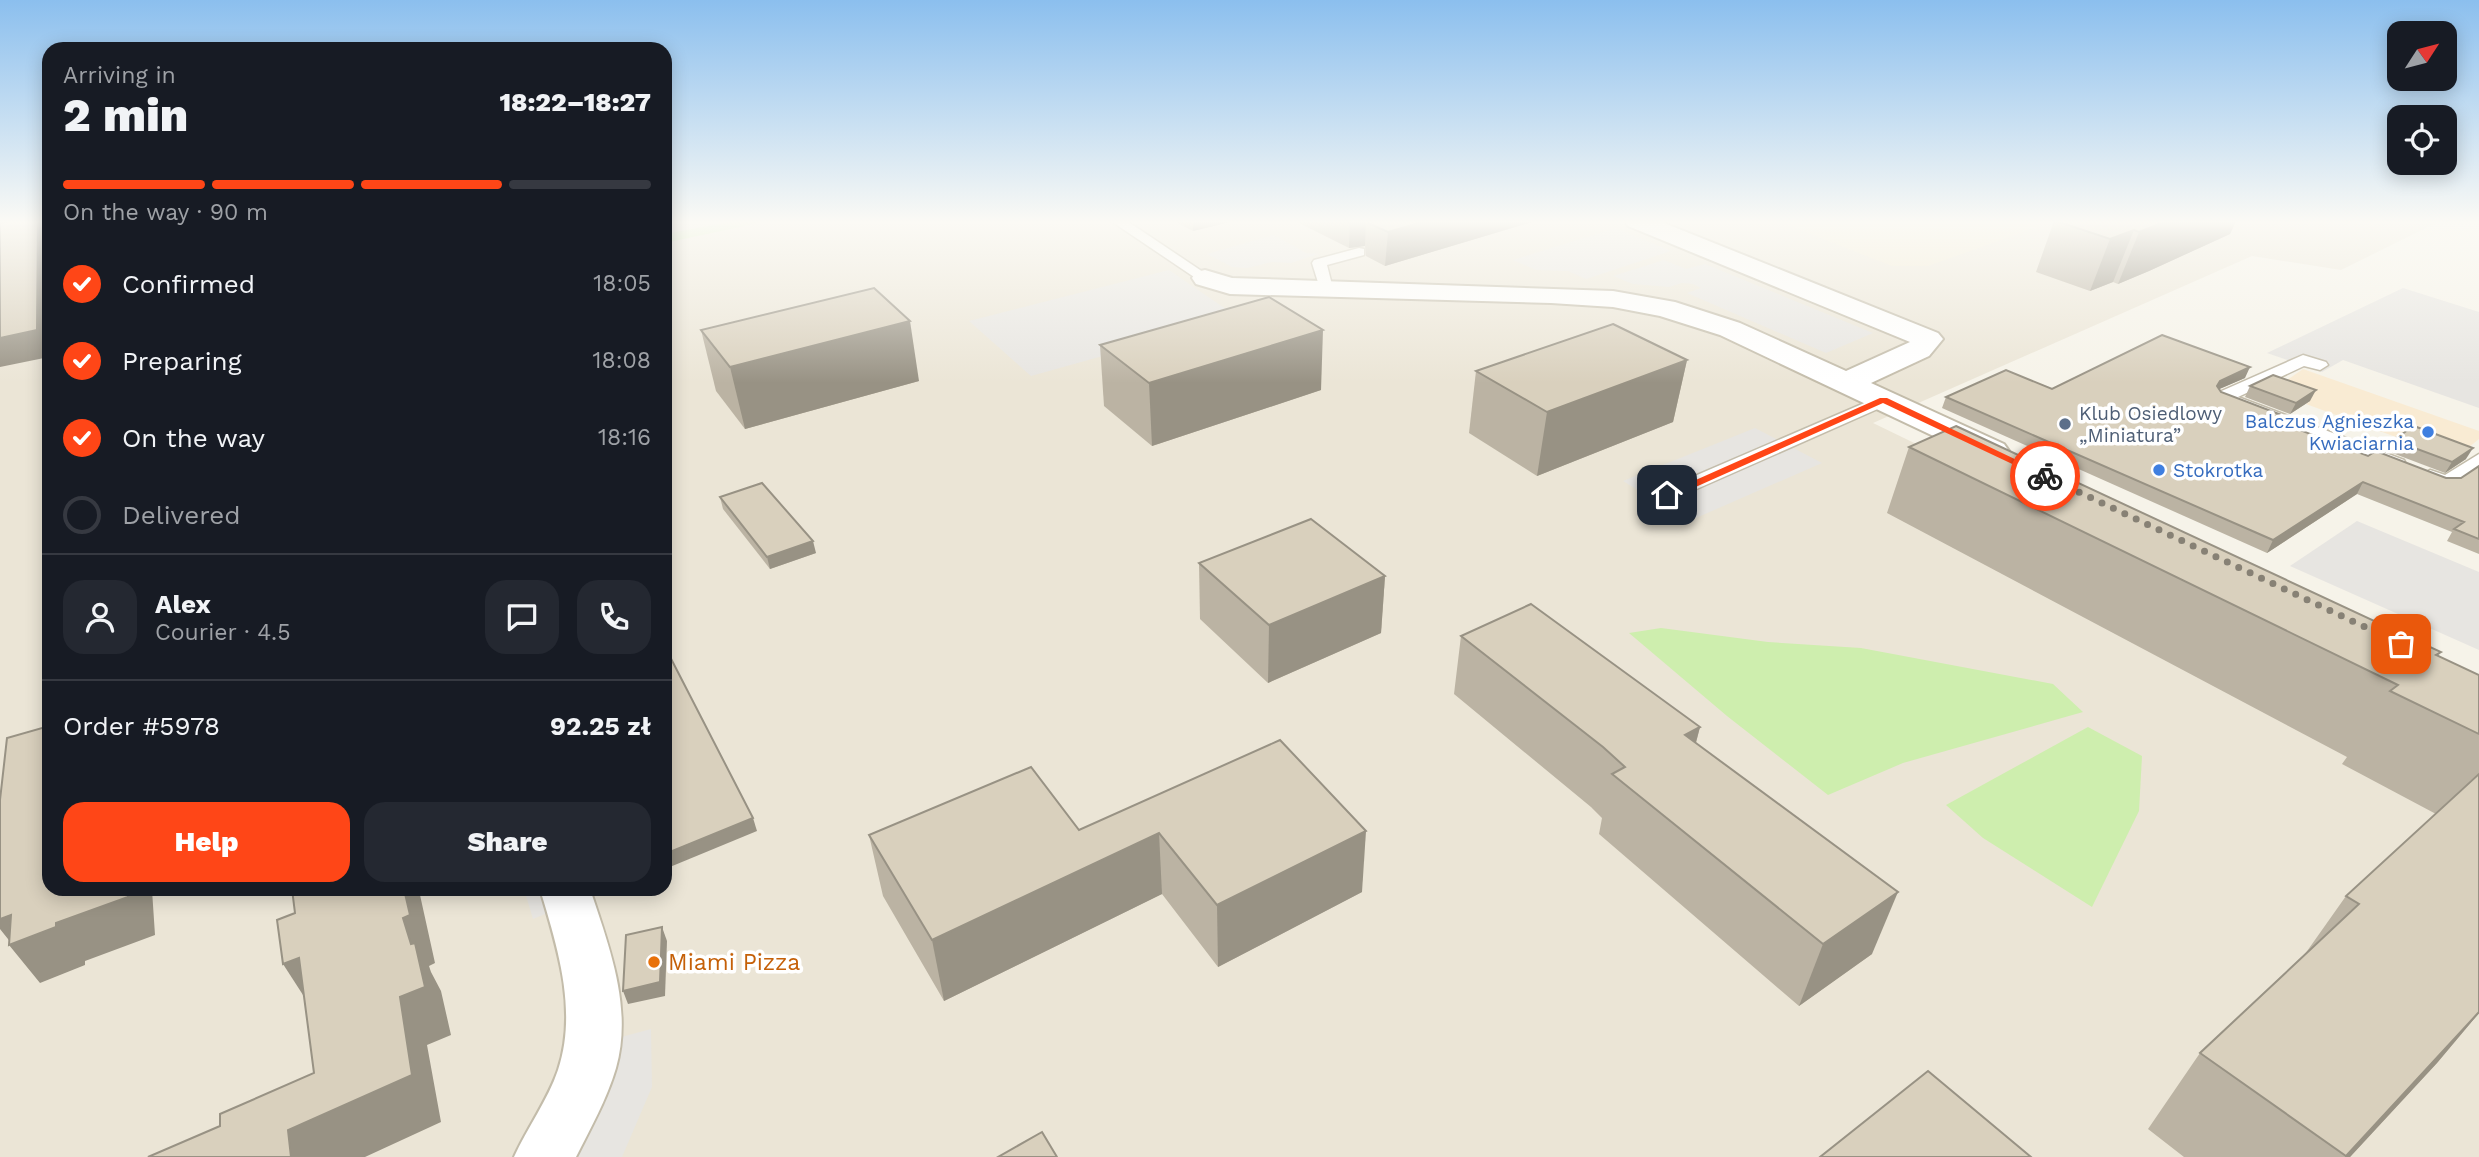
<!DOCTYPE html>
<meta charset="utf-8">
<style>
:root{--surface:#171b24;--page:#242831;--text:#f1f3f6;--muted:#9ea1a6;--line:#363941;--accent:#ff4617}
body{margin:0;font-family:"Work Sans",sans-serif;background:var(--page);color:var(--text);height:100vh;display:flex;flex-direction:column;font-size:26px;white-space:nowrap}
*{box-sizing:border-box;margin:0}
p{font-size:23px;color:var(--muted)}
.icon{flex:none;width:38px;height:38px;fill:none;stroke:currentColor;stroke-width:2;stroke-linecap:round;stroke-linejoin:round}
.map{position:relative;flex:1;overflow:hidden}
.panel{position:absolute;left:42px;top:42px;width:630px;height:854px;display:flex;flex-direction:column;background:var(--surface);border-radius:21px;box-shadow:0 4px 18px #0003}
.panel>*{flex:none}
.needle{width:46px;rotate:54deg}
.fabs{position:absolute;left:2387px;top:21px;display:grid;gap:14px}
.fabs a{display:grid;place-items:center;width:70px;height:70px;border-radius:14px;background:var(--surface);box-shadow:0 4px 18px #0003;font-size:35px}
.pin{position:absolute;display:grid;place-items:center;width:60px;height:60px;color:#fff;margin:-30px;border-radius:14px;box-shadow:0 4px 10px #0006}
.courier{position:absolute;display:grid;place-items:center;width:70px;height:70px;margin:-35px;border:5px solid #ff4617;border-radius:50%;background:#fff;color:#222;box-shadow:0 2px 9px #0007}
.head em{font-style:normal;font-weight:800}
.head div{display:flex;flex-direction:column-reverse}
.head{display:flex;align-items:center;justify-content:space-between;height:119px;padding:0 21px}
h1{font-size:46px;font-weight:800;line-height:52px}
.bar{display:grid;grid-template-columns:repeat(4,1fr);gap:10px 7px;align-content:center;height:84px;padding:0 21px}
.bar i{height:9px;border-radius:5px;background:var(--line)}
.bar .active{background:var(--accent)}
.bar p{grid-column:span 4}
.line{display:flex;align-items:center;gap:18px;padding:0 21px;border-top:2px solid var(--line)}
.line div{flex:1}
.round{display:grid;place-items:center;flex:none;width:74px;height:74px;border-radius:21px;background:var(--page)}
ol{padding:0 21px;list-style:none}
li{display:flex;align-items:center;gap:21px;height:77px}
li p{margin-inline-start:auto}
li .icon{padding:7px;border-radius:50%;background:var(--accent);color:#fff;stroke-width:4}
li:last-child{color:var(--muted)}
li i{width:38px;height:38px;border:4px solid var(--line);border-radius:50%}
.action{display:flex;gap:14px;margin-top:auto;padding:14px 21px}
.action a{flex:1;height:80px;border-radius:21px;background:var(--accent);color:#fff;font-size:28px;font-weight:800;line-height:80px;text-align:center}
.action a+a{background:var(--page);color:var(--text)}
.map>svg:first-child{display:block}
.residential{fill:#ebe5d6}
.commercial{fill:#f9ebd3}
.education{fill:#f1e9d1}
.green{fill:#ceeeae}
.parking{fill:#e7e5e1}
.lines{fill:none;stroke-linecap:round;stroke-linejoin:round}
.lane-casing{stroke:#c3bcaa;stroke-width:3}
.street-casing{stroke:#c3bcaa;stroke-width:4}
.lane{fill:#fff;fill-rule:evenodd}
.street{fill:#fff;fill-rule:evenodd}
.wall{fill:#bbb3a3}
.shaded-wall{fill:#989284}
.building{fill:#d9d0bd;stroke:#989284;stroke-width:2}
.route{fill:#ff4617}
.done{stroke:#878175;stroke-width:7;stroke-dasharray:0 12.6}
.service-dot{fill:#5c6f8a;stroke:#fff;stroke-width:2.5}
.shop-dot{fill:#3f7fe0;stroke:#fff;stroke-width:2.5}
.food-dot{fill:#e8710a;stroke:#fff;stroke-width:2.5}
.labels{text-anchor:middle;stroke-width:7;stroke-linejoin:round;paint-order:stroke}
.service-label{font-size:19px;fill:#4e5e75;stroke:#fff;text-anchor:start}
.shop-label{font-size:19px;fill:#366cbe;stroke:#fff;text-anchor:end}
.near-food-label{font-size:23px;fill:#c56008;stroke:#fff;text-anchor:start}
</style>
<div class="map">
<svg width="2479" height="1157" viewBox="0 0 2479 1157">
<rect width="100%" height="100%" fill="#f6f3e9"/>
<path class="residential" d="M 0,221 L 49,221 L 49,889 L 665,889 L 665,221 L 2440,221 L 2341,270 L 2252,256 L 1873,423 L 2479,717 L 2479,1157 L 0,1157 Z"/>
<path class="commercial" d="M 2303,369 L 2479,431 L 2479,439 L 2458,456 L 2404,440 L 2306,404 L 2309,402 L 2280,385 Z"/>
<path class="education" d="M 1778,221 L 2054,221 L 1928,266 L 1892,266 Z"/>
<g class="green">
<path d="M 735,221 L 767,221 L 665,243 L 665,234 Z"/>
<path d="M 1661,628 L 1768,642 L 1861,648 L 2053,684 L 2083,712 L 1903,763 L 1828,795 L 1727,716 L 1629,633 Z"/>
<path d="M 2088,727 L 2142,756 L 2139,811 L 2092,907 L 1983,838 L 1946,805 Z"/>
</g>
<g class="parking">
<path d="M 1616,228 L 1671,251 L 1586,279 L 1568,271 L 1536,270 L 1513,260 Z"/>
<path d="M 1274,235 L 1306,253 L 1318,254 L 1291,263 L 1272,262 L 1247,268 L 1232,267 L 1207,254 Z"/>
<path d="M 1664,260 L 1686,269 L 1705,264 L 1873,333 L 1826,353 L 1687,293 L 1701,288 L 1693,284 L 1682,283 L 1669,287 L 1633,284 L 1613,276 Z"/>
<path d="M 1169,270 L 1239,318 L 1031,376 L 969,321 Z"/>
<path d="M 2403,288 L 2479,312 L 2479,408 L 2343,360 L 2322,372 L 2267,353 Z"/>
<path d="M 1755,428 L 1822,463 L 1689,521 L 1623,481 Z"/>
<path d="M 2357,521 L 2479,572 L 2479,650 L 2290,566 Z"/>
<path d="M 524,889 L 606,889 L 533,919 Z"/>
<path d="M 651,1029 L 652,1087 L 622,1157 L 577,1157 L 609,1086 L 614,1039 Z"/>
</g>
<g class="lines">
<g class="lane-casing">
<g id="lane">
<path d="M 1111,221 L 1127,221 L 1212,278 L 1210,281 L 1200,281 Z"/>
<path d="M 1359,248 L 1364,249 L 1364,255 L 1327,265 L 1333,289 L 1326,293 L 1321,292 L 1312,263 L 1314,260 Z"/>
<path d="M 2303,355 L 2326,362 L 2328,365 L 2320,370 L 2304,366 L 2238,397 L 2404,460 L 2406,464 L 2404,468 L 2390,468 L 2217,401 L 2214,397 L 2217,393 Z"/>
<path d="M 1883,395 L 1892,400 L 1889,404 L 1674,499 L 1667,501 L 1657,495 L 1660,491 Z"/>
<path d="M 2479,454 L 2479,469 C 2461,482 2439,499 2421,476 L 2430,470 L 2445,475 Z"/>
</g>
</g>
<g class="street-casing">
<g id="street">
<path d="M 1625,221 L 1659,221 L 1938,333 L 1943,339 L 1929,356 L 1871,383 L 2004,444 L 2009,451 L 2004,458 L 1992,461 L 1980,458 L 1720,335 L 1660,316 L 1613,307 L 1551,303 L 1230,294 L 1196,284 L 1192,278 L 1196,272 L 1205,270 L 1232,278 L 1613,291 L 1675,302 L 1740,323 L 1846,371 L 1910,342 L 1628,226 Z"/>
<path d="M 540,889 L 590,889 C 609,946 633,1008 616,1068 C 607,1099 590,1129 576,1157 L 514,1157 C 527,1128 548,1100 558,1070 C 578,1010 557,946 540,889 Z"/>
</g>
</g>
<use href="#lane" class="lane"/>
<use href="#street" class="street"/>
</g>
<g class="wall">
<path d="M 1174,221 L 1234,221 L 1193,231 Z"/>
<path d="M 1295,221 L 1535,221 L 1385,266 L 1366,256 L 1365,246 L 1349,248 Z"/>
<path d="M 2054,221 L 2236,221 L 2230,234 L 2149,271 L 2118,284 L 2113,282 L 2090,291 L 2036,272 Z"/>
<path d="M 701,330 L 919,381 L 745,429 L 716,391 Z"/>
<path d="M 1100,345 L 1321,390 L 1152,446 L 1104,406 Z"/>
<path d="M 1687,360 L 1673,422 L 1537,476 L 1469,433 L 1476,371 Z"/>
<path d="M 2245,378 L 2219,389 L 2221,392 L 2279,414 L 2275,421 L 2368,456 L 2446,478 L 2461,478 L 2479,466 L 2479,554 L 2447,541 L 2452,532 L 2357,494 L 2267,553 L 1942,408 L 1946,397 L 2052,389 Z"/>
<path d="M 2250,386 L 2310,401 L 2290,414 L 2245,397 Z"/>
<path d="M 2393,440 L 2466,459 L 2445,473 L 2387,451 Z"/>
<path d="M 1909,447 L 2441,652 L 2438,656 L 2479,675 L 2479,1013 L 2437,1063 L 2350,1157 L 2184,1157 L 2148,1129 L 2200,1053 L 2305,954 L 2346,896 L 2436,814 L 2342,764 L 2347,757 L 1887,513 Z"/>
<path d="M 720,497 L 816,553 L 770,569 L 723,509 Z"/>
<path d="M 1199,563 L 1385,576 L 1381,633 L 1268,683 L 1200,619 Z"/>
<path d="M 1461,636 L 1700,727 L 1696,743 L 1872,954 L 1799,1006 L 1599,834 L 1602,818 L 1591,807 L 1454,694 Z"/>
<path d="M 1280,740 L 1362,892 L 1218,967 L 1162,894 L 944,1001 L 883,896 L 869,835 L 1079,830 Z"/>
</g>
<g class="shaded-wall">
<path d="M 38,221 L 41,221 L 49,236 L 49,357 L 0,367 L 0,338 Z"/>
<path d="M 1193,221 L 1234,221 L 1193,231 Z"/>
<path d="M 1350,221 L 1366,221 L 1365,246 L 1349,248 Z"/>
<path d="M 1426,221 L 1535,221 L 1385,266 L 1388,232 Z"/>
<path d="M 2167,221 L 2236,221 L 2230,234 L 2149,271 L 2118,284 L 2139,232 Z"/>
<path d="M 2134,230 L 2113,282 L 2090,291 L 2110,239 Z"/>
<path d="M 910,321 L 919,381 L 745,429 L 730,367 Z"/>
<path d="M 1323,330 L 1321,390 L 1152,446 L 1149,383 Z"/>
<path d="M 1687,360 L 1673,422 L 1537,476 L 1547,412 Z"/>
<path d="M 2250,367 L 2245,378 L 2215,391 L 2211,397 L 2220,381 Z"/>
<path d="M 2316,390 L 2310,401 L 2290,414 L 2296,403 Z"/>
<path d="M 2473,448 L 2466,459 L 2445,473 L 2452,462 Z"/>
<path d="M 2363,482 L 2357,494 L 2267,553 L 2273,540 Z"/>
<path d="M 813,541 L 816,553 L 770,569 L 767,557 Z"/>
<path d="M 1385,576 L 1381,633 L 1268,683 L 1269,625 Z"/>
<path d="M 1700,727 L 1684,787 L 1685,735 Z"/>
<path d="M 753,818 L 757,831 L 665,869 L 665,854 Z"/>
<path d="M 1366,831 L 1362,892 L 1218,967 L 1217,905 Z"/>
<path d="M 1159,833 L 1162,894 L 944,1001 L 932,940 Z"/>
<path d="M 127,889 L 151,889 L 152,890 L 155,935 L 85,961 L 85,965 L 40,983 L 9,945 L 12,944 L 0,929 L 0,909 L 56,923 Z"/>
<path d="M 404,889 L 431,889 L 432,890 L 420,895 L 435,963 L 429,966 L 431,972 L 441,991 L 451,1035 L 427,1045 L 441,1122 L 365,1157 L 291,1157 L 288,1130 L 400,997 L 411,944 L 403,918 Z"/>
<path d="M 1898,892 L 1872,954 L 1799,1006 L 1823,944 Z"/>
<path d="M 662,927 L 667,941 L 665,996 L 628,1004 L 623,991 Z"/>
<path d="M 299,958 L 314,1012 L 283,964 Z"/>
<path d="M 2479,1012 L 2479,1013 L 2437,1063 L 2350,1157 L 2345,1157 Z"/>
</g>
<g class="building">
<path d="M 10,221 L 38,221 L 37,330 L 0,338 L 0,223 Z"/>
<path d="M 1368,221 L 1426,221 L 1388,232 L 1368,223 Z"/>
<path d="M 2056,221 L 2167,221 L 2139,232 L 2134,230 L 2110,239 Z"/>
<path d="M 874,288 L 910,321 L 730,367 L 701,330 Z"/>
<path d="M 1269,297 L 1323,330 L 1149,383 L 1100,345 Z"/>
<path d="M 1613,324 L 1687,360 L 1547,412 L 1476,371 Z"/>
<path d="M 2162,335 L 2250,367 L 2220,381 L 2217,386 L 2221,392 L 2279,414 L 2271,419 L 2368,456 L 2376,451 L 2446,478 L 2461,478 L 2479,466 L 2479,539 L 2454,529 L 2464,522 L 2363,482 L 2273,540 L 1946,397 L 2006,370 L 2052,389 Z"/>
<path d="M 2273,375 L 2316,390 L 2296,403 L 2250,386 Z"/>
<path d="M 1956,426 L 2441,652 L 2436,655 L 2479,675 L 2479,734 L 2390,691 L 2398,685 L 1909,447 Z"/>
<path d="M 2414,426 L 2473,448 L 2452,462 L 2393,440 Z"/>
<path d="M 762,483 L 813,541 L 767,557 L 720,497 Z"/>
<path d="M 1311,519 L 1385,576 L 1269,625 L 1199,563 Z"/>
<path d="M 1531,604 L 1700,727 L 1685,735 L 1898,892 L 1823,944 L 1612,774 L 1625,767 L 1603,747 L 1461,636 Z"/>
<path d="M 665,647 L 753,818 L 665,854 Z"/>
<path d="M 49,726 L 49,889 L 127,889 L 128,897 L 56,923 L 56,927 L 9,945 L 11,915 L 0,919 L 0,800 L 7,738 Z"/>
<path d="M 1280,740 L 1366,831 L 1217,905 L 1159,833 L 932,940 L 869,835 L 1031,767 L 1079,830 Z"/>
<path d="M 2479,774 L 2479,1012 L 2346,1156 L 2200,1053 L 2359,904 L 2346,896 Z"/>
<path d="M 292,889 L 404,889 L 410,915 L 403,918 L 411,944 L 415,943 L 425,987 L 400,997 L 412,1075 L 288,1130 L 291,1157 L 148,1157 L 220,1126 L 220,1114 L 314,1073 L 299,958 L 283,964 L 277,920 L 295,913 Z"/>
<path d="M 662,927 L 660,982 L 623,991 L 626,935 Z"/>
<path d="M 1928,1071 L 2031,1157 L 1820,1157 Z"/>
<path d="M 1042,1132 L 1057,1157 L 998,1157 Z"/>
</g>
<linearGradient id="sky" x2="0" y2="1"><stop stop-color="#8bbfee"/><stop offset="0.58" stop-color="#fbfaf5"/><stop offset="1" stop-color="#fbfaf5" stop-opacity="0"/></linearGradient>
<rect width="2479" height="383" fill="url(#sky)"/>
<path class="route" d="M 1880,398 L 1887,398 L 2050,476 L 2042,478 L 1883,403 L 1671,498 L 1662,495 Z"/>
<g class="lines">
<path class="done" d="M 2045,476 L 2401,644"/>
</g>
<circle class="service-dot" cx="2065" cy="424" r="7"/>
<g class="shop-dot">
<circle cx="2428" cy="432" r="7"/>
<circle cx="2159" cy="470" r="7"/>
</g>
<circle class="food-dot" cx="654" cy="962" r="7"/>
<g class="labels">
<g class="service-label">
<text x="2079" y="420">Klub Osiedlowy<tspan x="2079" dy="22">„Miniatura”</tspan></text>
</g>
<g class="shop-label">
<text x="2414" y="428">Balczus Agnieszka<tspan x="2414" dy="22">Kwiaciarnia</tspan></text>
<text x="2173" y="477" text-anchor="start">Stokrotka</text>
</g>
<g class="near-food-label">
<text x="668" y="970">Miami Pizza</text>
</g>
</g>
</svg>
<div class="fabs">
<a><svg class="needle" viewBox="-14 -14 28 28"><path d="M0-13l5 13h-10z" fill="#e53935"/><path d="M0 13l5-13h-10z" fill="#9ea1a6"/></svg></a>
<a><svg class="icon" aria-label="locate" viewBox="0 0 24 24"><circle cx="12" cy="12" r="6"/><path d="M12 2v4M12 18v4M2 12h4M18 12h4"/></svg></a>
</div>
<div class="pin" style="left:2401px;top:644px;background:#ea580c"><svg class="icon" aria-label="bag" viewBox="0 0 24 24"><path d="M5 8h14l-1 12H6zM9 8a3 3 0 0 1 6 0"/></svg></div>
<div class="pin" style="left:1667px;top:495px;background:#1f2937"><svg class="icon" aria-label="home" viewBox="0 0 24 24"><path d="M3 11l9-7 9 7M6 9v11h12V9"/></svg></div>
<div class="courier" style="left:2045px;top:476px"><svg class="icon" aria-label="bike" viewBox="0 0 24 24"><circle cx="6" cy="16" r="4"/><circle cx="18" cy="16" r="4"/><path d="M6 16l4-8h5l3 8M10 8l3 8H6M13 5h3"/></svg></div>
<section class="panel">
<div class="head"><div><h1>2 min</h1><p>Arriving in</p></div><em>18:22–18:27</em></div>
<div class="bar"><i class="active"></i><i class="active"></i><i class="active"></i><i></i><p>On the way · 90 m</p></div>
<ol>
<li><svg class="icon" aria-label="check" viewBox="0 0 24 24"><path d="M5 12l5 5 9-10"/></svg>Confirmed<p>18:05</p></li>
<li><svg class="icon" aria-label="check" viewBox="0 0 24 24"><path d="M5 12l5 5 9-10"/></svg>Preparing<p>18:08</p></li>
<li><svg class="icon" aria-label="check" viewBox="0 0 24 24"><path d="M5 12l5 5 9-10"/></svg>On the way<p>18:16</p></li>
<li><i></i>Delivered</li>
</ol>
<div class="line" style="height:126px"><a class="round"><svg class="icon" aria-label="person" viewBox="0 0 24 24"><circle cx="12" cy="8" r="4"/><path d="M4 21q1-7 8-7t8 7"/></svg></a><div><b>Alex</b><p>Courier · 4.5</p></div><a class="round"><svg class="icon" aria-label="chat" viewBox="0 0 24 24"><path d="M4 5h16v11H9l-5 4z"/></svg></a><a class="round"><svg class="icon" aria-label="phone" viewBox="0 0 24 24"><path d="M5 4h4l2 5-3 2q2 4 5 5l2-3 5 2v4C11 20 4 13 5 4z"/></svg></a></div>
<div class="line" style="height:91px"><div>Order #5978</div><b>92.25 zł</b></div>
<div class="action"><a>Help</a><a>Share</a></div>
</section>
</div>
